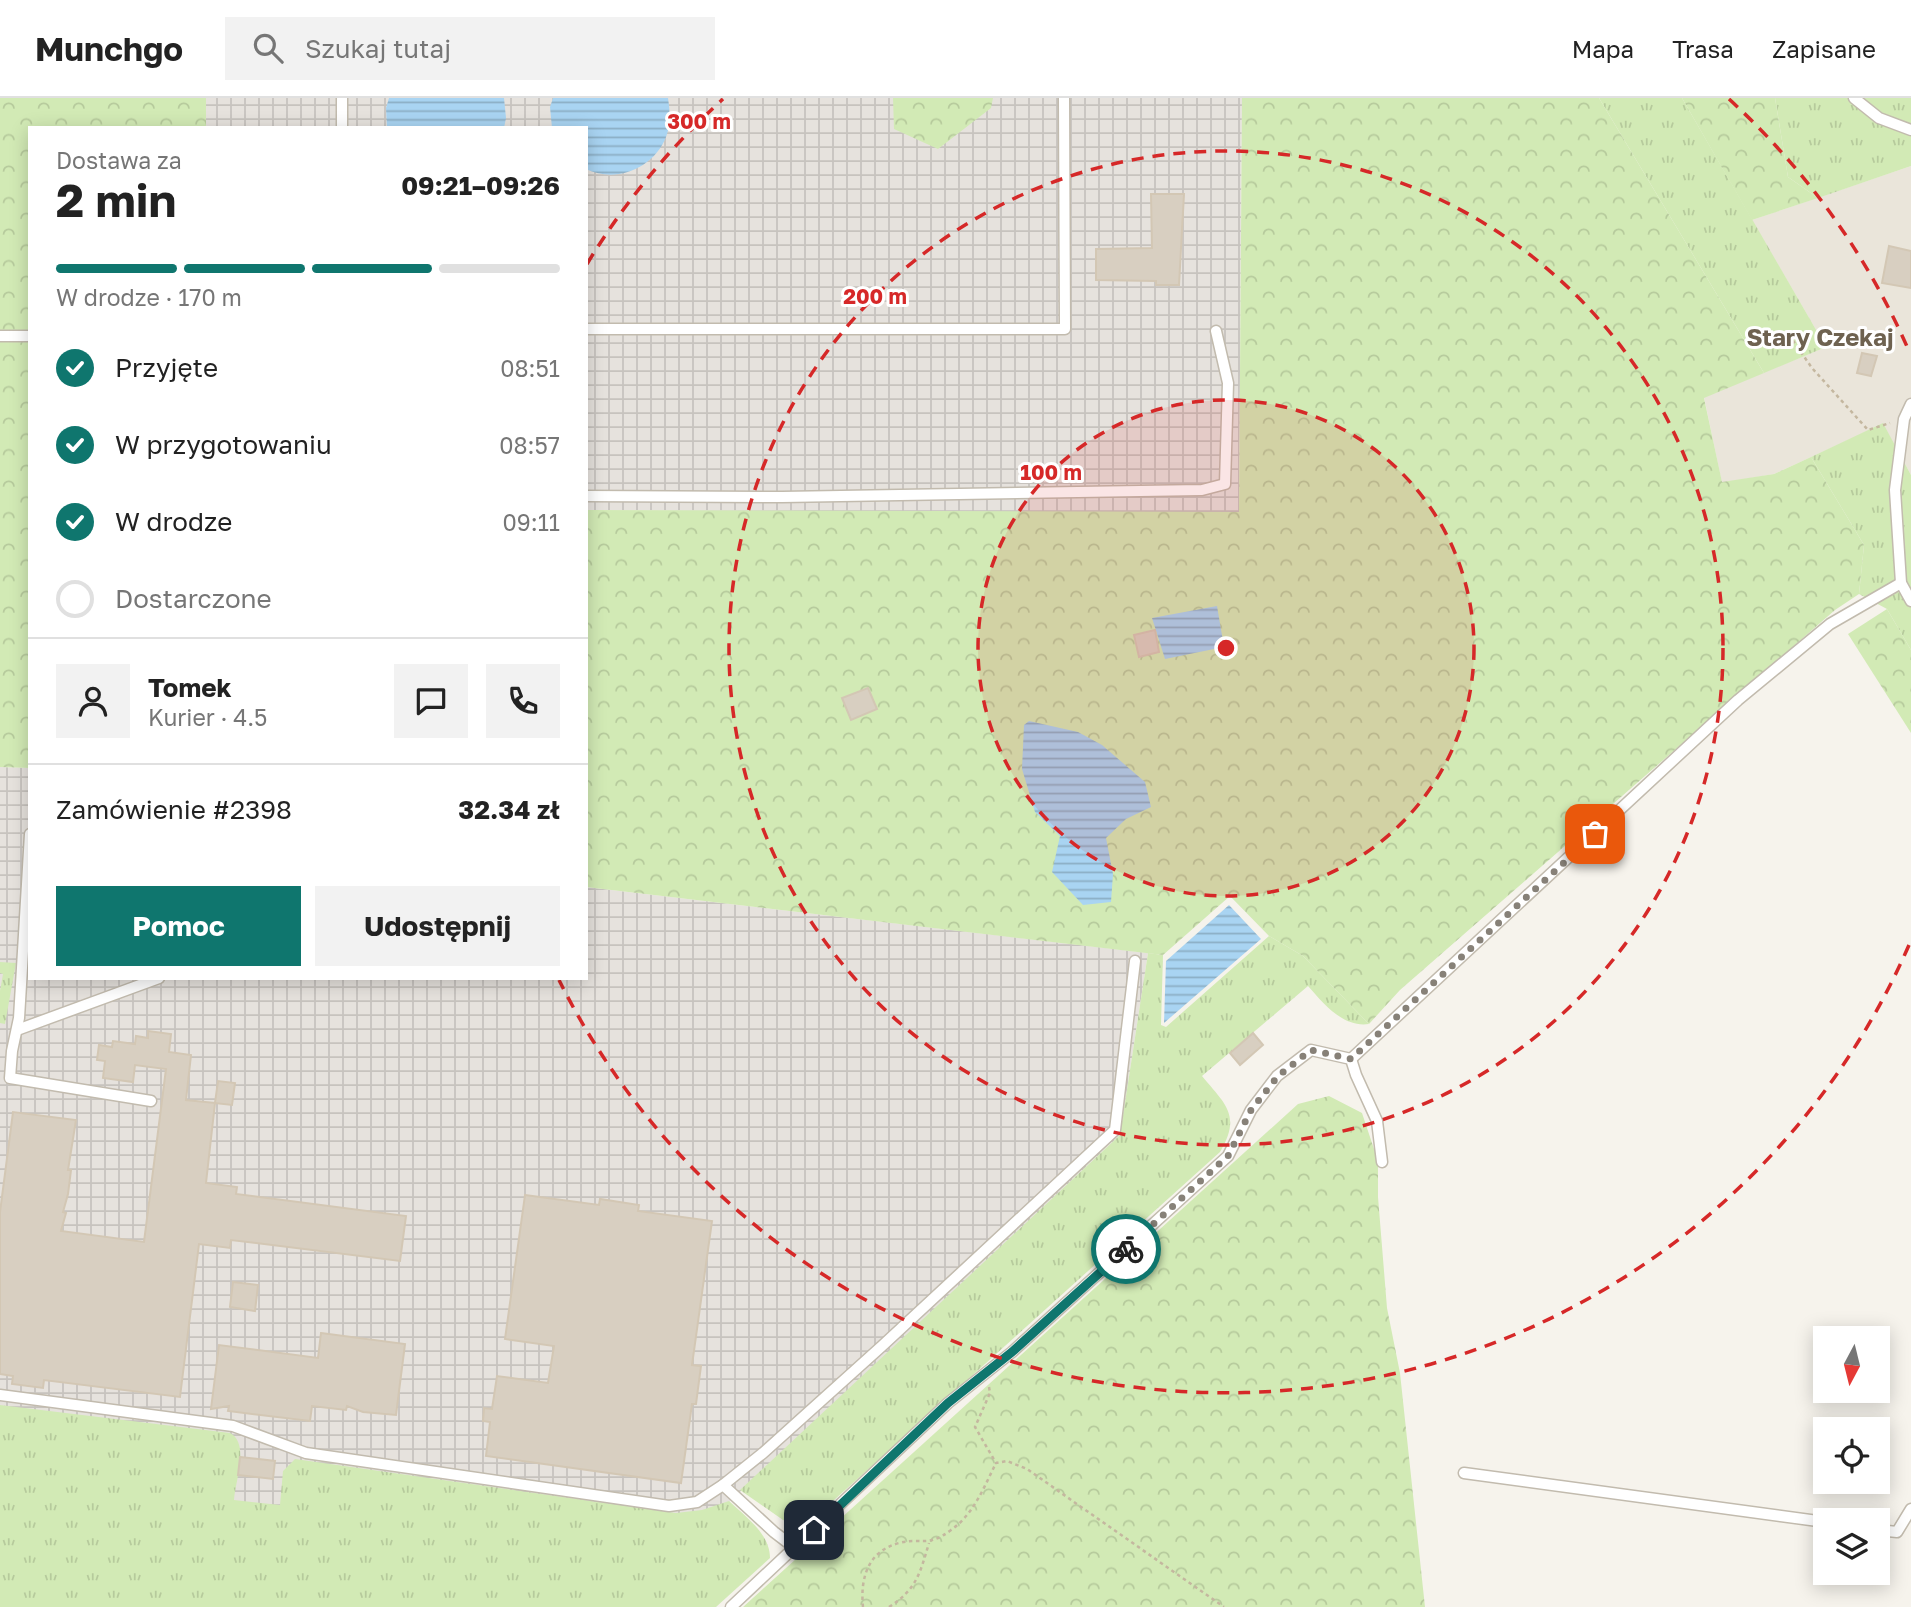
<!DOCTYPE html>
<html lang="pl">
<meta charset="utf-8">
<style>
:root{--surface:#fff;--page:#f2f2f2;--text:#222;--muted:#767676;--line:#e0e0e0;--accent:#0f766e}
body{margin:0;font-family:"Golos Text",sans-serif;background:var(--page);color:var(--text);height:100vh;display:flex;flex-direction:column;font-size:26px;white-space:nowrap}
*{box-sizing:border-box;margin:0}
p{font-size:23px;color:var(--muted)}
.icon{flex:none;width:38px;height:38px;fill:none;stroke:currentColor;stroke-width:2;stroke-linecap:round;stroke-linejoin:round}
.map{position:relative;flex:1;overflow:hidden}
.details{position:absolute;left:28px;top:28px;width:560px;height:854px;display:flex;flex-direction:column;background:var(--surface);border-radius:0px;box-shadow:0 4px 18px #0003}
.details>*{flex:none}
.needle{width:46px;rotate:187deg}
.controls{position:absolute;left:1813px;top:1228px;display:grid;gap:14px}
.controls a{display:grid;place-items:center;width:77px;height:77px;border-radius:0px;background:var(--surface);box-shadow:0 4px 18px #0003;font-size:35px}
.pin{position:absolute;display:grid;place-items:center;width:60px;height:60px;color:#fff;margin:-30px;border-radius:14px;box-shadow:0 4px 10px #0006}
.courier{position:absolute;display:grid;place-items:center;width:70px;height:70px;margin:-35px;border:5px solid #0f766e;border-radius:50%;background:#fff;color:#222;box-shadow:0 2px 9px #0007}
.summary em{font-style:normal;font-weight:700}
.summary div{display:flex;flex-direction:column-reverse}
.summary{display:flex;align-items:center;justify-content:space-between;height:119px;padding:0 28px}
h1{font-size:46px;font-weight:700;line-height:52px}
.bar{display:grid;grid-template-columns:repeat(4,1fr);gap:10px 7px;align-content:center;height:84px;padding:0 28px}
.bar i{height:9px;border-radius:5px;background:var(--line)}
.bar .active{background:var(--accent)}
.bar p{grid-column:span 4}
.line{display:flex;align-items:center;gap:18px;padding:0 28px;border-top:2px solid var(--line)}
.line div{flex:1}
.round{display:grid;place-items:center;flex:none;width:74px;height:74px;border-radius:0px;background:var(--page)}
ol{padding:0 28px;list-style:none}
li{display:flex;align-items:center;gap:21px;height:77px}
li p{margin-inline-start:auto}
li .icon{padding:7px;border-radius:50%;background:var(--accent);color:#fff;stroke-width:4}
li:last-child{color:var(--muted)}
li i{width:38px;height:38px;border:4px solid var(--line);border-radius:50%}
.action{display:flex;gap:14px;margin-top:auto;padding:14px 28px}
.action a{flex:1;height:80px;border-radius:0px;background:var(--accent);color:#fff;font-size:28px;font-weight:700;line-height:80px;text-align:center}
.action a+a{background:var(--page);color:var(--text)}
header{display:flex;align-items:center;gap:42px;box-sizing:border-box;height:98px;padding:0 35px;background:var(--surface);border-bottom:2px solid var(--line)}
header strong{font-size:33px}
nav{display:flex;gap:38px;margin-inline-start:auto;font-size:24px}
.search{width:490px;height:63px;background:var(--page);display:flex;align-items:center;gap:18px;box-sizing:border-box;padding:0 24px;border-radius:0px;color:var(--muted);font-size:26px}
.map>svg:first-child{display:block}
.residential{fill:#eae5da}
.industrial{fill:url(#industrial-grid)}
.grass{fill:url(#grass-tufts)}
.forest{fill:url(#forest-crowns)}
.water{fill:url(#water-rules)}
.building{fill:#d8cfc1;stroke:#d3c7b4;stroke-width:2}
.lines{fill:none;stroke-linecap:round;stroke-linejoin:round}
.service-casing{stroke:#c2bbae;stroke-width:13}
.path{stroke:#c4b79f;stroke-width:2.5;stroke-dasharray:3.5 3.5;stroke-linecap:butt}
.service{stroke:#fff;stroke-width:10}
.done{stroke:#878178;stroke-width:7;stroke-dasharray:0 12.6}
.route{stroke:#0f766e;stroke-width:9}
.ring{fill:none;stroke:#d62828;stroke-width:3.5;stroke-dasharray:12 9}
.labels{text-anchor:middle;stroke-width:6;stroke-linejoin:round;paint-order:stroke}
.neighbourhood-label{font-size:24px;font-weight:bold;fill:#6e6250;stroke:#fff}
.centre{fill:#d62828;stroke:#fff;stroke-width:3.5}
.ring-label{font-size:21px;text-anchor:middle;font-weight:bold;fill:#d62828;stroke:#fff;stroke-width:6;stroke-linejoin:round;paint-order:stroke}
</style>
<header>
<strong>Munchgo</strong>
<div class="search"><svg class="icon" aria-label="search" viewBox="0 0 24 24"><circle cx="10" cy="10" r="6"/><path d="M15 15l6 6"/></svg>Szukaj tutaj</div>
<nav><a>Mapa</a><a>Trasa</a><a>Zapisane</a></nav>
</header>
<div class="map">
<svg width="1911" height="1509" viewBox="0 0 1911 1509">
<defs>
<pattern id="industrial-grid" width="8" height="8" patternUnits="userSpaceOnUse" patternTransform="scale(1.75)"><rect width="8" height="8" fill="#e6e2dd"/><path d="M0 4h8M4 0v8" fill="none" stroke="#c7c3be"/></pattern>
<pattern id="grass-tufts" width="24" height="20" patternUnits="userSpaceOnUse" patternTransform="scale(1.75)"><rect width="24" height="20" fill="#d2eab5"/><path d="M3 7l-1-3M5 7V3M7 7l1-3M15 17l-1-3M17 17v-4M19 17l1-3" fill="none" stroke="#b6ca9c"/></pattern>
<pattern id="forest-crowns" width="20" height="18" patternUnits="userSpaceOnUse" patternTransform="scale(1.75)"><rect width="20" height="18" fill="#d2eab5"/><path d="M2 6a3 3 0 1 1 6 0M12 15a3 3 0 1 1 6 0" fill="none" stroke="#b6ca9c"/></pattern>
<pattern id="water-rules" width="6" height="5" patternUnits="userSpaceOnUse" patternTransform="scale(1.75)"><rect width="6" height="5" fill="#a9d4f2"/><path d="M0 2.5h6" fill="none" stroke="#8caec5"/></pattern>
</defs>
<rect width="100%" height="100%" fill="#f6f3ec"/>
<path class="residential" d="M 1911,68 L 1911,377 L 1883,326 L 1774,376 L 1722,385 L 1704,299 L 1826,249 L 1752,122 Z"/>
<g class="industrial">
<path d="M 206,0 L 1242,0 L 1239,415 L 586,412 L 586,30 L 206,30 Z"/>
<path d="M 0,669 L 30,670 L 30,880 L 586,880 L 586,789 L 1148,855 L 1120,1037 L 710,1422 L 289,1415 L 229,1407 L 0,1333 Z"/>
</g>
<g class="grass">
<path d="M 1599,0 L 1682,0 L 1826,249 L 1764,275 Z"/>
<path d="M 1775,0 L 1911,0 L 1911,68 L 1818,100 L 1788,79 Z"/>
<path d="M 1883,325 L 1911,377 L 1911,552 L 1887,511 L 1859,496 L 1864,447 L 1811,359 Z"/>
<path d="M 1269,838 L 1303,858 L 1369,926 C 1343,930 1323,905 1308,888 L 1202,978 C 1225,1006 1242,1017 1220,1054 L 803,1430 L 783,1422 L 740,1392 L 1120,1037 L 1148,855 L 1163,857 L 1161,927 L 1166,929 Z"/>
<path d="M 0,864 L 16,865 L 5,926 L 0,925 L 0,893 L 3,876 L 0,875 Z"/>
<path d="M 0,1307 L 230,1335 C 250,1345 235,1384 234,1402 L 280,1407 L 283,1373 L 295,1361 L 676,1415 L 702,1412 L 729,1403 C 746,1419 770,1436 770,1460 L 716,1509 L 0,1509 Z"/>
</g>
<g class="forest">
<path d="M 0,0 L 206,0 L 206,30 L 30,30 L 30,670 L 0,669 Z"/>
<path d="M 893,0 L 993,0 L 991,10 L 938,51 L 894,31 Z"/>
<path d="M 1242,0 L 1599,0 L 1764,275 L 1704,300 L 1722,384 L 1774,376 L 1811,359 L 1864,447 L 1859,496 L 1835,512 L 1400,892 L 1369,926 L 1303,858 L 1269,838 L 1230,798 L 1163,857 L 586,789 L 586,412 L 1239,414 Z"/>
<path d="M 1682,0 L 1775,0 L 1788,79 L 1818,100 L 1752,122 Z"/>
<path d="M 1887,511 L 1911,552 L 1911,635 L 1848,536 Z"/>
<path d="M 1329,998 L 1362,1015 L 1378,1063 L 1378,1099 L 1387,1210 L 1400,1275 L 1425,1509 L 743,1509 L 1298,1006 Z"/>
</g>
<g class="water">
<path d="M 389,0 L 504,0 L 506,20 L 504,30 L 387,30 L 386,10 Z"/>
<path d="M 553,0 L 668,0 C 670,13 671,26 666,39 C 654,70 616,86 586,71 L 586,30 L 552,30 L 550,9 Z"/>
<path d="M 1217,508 L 1224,549 L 1165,561 L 1152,520 Z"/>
<path d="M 1029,623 L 1078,634 L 1102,647 L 1145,684 L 1151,709 L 1126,721 L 1106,740 L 1113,776 L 1111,804 L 1083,807 L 1052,774 L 1060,738 L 1035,714 L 1022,671 L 1024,627 Z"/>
<path d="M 1229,807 L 1261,841 L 1164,925 L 1166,863 Z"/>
</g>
<g class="building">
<path d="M 1151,96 L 1184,96 L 1179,187 L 1156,187 L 1156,183 L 1096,182 L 1096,151 L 1152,150 Z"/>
<path d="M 1889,148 L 1911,153 L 1911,190 L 1882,185 Z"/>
<path d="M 1862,255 L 1877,258 L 1871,278 L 1857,275 Z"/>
<path d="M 1155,532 L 1159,554 L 1139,559 L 1134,537 Z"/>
<path d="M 868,590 L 877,611 L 851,622 L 842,600 Z"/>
<path d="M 148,933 L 171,936 L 169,954 L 191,957 L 186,1002 L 215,1005 L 218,983 L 235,985 L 232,1007 L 215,1005 L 206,1085 L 237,1089 L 236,1096 L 406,1118 L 400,1163 L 231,1142 L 230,1150 L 199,1146 L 180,1299 L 44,1282 L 43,1290 L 12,1286 L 13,1278 L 0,1276 L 0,1114 L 13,1014 L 76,1022 L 68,1072 L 71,1072 L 68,1096 L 63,1114 L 66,1115 L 61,1133 L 144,1144 L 166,971 L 135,967 L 133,984 L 103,980 L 105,963 L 97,962 L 99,947 L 112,949 L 113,943 L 135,946 L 136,938 L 148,940 Z"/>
<path d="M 1253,935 L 1263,947 L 1240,967 L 1230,955 Z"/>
<path d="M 525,1097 L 599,1107 L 600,1101 L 639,1107 L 638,1113 L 712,1123 L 692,1267 L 701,1268 L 696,1306 L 692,1306 L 681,1385 L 486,1358 L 490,1324 L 483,1323 L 484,1310 L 492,1311 L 497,1278 L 548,1285 L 554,1248 L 505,1241 Z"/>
<path d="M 233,1184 L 258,1187 L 255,1213 L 230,1209 Z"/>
<path d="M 321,1235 L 405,1246 L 396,1317 L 363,1314 L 347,1308 L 346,1312 L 312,1308 L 310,1323 L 228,1313 L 229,1308 L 211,1311 L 219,1247 L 318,1260 Z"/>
<path d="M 240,1359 L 275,1363 L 273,1381 L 238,1377 Z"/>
</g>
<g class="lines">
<g class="service-casing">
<g id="service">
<path d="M 1854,0 L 1879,20 L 1911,32"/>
<path d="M 342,30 L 342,0"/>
<path d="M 586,231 L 1065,231 L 1064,0"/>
<path d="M 0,238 L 30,238"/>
<path d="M 1911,306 L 1904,321 L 1895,392 L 1901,485 L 1911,503"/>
<path d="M 586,398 L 782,399 L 1202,392 L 1225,386 L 1228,285 L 1216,233"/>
<path d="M 30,736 L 19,920 L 12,953 L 10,980 L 151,1003"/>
<path d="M 17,932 L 159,880"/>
<path d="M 1351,961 L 1738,602 L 1830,526 L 1901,485"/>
<path d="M 0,1297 L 233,1328 L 306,1355 L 669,1408 L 697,1404 L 723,1387 L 763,1355 L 882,1248 L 1115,1032 L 1135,863"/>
<path d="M 1464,1375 L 1825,1424"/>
<path d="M 723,1387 L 774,1434 L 795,1450"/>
<path d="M 1878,1432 L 1897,1434 L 1911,1411"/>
<path d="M 731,1509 L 948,1305 L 1012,1254 L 1228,1058 L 1251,1012 L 1277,978 L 1311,952 L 1351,961 L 1356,977 L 1377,1023 L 1382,1064"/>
</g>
</g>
<g class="path">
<path d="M 1770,247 L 1789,237 L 1812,270 L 1868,332 L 1890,325"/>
<path d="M 989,1289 L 990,1295 L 975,1329 L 996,1365 L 1007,1363 L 1027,1371 L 1224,1509"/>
<path d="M 863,1509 C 860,1480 868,1453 899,1445 C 922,1439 927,1450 951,1432 C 974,1416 984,1389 996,1365"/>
<path d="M 889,1509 C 917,1491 920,1475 929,1445"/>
</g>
<use href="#service" class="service"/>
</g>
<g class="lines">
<path class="done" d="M 1126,1151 L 1228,1058 L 1251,1012 L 1278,978 L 1311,952 L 1351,961 L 1595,736"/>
<path class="route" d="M 814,1432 L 948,1305 L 1012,1254 L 1126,1151"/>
</g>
<circle cx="1226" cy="550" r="248" fill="#d62828" fill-opacity=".12"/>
<g class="ring">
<circle cx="1226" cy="550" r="248"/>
<circle cx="1226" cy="550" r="497"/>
<path d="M1909 847A745 745 0 0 1 559 882M587 166A745 745 0 0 1 723 1M1729 1A745 745 0 0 1 1909 253"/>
</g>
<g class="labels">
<g class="neighbourhood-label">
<text x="1820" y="248">Stary Czekaj</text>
</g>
</g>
<circle cx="1226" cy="550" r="10" class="centre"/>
<g class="ring-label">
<text x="699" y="31">300 m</text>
<text x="875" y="206">200 m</text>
<text x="1051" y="382">100 m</text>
</g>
</svg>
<div class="controls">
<a><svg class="needle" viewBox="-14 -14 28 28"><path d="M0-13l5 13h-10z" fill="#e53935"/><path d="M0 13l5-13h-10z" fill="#767676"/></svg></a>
<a><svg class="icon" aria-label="locate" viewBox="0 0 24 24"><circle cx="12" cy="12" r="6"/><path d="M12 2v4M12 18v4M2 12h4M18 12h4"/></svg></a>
<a><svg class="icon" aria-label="layers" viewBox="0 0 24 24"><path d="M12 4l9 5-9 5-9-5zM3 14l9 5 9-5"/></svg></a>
</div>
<div class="pin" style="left:1595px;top:736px;background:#ea580c"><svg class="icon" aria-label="bag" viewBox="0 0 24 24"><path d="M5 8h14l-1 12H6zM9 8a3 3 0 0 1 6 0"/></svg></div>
<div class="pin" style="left:814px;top:1432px;background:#1f2937"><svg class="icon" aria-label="home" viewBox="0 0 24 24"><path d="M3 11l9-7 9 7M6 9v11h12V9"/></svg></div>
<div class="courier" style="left:1126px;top:1151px"><svg class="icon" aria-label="bike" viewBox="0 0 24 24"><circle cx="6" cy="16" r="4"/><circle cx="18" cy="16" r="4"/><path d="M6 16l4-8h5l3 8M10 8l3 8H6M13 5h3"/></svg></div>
<section class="details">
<div class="summary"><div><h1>2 min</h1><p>Dostawa za</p></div><em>09:21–09:26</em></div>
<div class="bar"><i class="active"></i><i class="active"></i><i class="active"></i><i></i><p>W drodze · 170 m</p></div>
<ol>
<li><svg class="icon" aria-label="check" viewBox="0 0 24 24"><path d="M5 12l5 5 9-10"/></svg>Przyjęte<p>08:51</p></li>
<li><svg class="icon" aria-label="check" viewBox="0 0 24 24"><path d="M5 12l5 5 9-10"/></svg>W przygotowaniu<p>08:57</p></li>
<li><svg class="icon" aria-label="check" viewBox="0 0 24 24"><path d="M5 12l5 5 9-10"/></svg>W drodze<p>09:11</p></li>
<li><i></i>Dostarczone</li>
</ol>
<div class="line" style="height:126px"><a class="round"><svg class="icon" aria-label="person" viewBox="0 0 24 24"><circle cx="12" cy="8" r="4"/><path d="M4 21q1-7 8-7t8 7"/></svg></a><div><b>Tomek</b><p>Kurier · 4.5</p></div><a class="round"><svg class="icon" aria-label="chat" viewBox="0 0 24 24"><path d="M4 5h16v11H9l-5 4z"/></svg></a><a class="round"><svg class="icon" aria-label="phone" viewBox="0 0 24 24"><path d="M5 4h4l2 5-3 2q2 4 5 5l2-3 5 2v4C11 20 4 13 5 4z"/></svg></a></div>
<div class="line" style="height:91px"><div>Zamówienie #2398</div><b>32.34 zł</b></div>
<div class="action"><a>Pomoc</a><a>Udostępnij</a></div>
</section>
</div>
